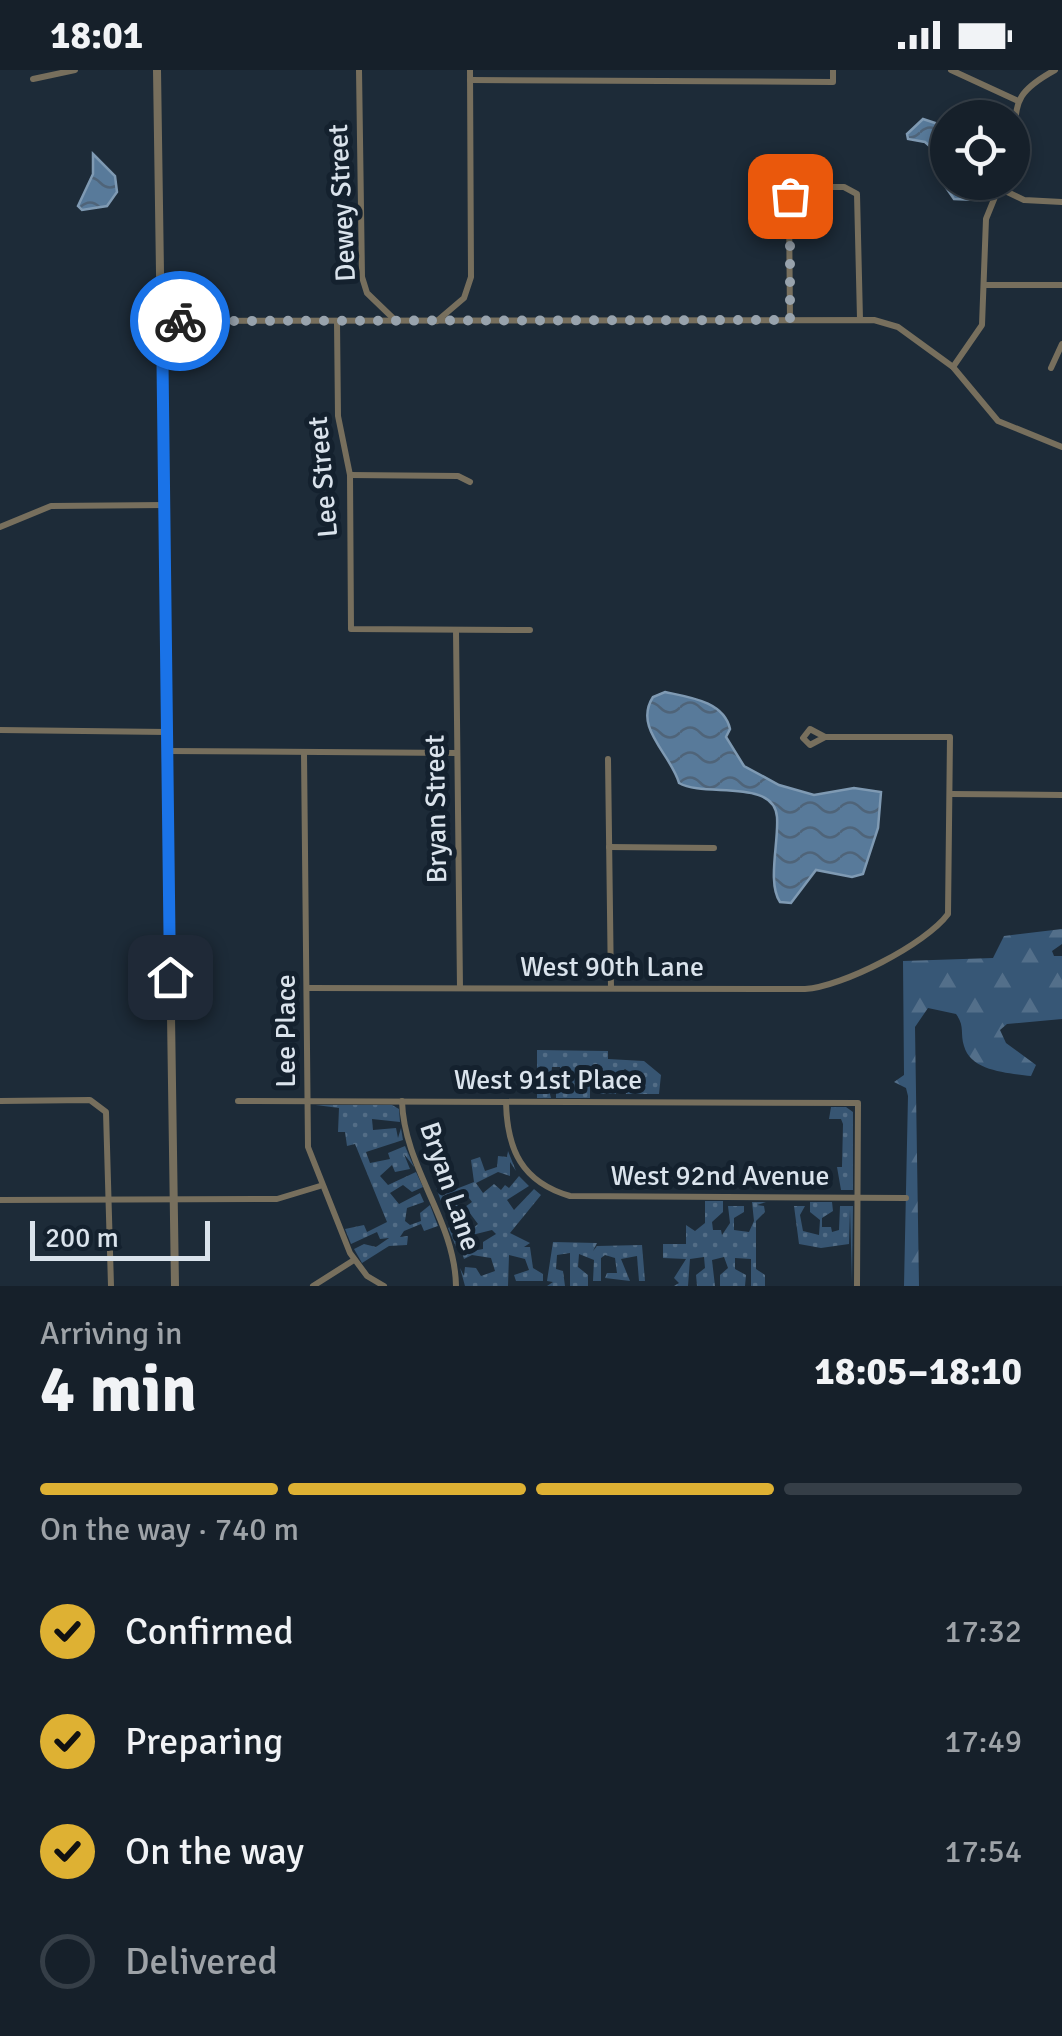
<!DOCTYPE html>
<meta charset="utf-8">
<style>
:root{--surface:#16202a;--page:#232d36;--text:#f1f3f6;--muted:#9ea3a8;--line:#353e47;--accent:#deb133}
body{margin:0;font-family:Signika,sans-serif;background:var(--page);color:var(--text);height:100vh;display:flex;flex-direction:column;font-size:38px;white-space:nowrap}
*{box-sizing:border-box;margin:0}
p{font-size:32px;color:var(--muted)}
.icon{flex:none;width:55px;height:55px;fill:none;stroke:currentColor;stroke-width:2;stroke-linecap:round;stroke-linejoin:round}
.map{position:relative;height:1216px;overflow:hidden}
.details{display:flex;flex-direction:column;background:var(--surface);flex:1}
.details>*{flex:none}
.tools{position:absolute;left:930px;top:30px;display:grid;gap:20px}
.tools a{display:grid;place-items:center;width:100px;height:100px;border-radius:50%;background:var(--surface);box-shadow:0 5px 15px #0003,0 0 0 2px var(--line);font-size:50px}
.scale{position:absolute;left:30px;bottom:25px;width:180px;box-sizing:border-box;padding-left:10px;border:5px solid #dae3ec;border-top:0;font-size:28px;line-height:35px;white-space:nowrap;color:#dae3ec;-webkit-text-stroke:8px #14212e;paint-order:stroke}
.pin{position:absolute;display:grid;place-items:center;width:85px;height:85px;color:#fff;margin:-42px;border-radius:20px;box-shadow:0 5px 15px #0006}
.courier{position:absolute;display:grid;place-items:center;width:100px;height:100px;margin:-50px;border:8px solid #1a73e8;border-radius:50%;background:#fff;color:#222;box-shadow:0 2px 12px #0007}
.summary em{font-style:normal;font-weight:800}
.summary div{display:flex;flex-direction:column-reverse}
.summary{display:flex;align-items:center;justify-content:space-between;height:170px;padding:0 40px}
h1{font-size:65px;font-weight:800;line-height:75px}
.bar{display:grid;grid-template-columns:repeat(4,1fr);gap:15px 10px;align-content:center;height:120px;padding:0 40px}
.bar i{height:12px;border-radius:8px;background:var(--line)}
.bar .active{background:var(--accent)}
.bar p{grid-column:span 4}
ol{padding:0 40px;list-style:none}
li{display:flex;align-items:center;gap:30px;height:110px}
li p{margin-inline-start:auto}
li .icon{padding:10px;border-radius:50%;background:var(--accent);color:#111;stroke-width:4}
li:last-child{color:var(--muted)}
li i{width:55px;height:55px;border:5px solid var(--line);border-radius:50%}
.status{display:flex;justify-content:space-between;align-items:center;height:70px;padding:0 50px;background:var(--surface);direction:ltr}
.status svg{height:28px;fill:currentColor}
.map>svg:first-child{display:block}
.green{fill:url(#green-dots)}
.forest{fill:url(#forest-firs)}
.water{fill:url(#water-waves);stroke:#7f9ab3;stroke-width:2.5}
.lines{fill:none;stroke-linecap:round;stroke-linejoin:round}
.minor{stroke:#776f5d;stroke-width:6}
.tertiary{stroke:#776f5d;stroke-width:8}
.done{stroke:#98a3ad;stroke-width:10;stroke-dasharray:0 18}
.route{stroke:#1a73e8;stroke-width:12}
.labels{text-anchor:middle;stroke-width:10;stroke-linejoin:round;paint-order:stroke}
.street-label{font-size:28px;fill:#dae3ec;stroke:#14212e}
</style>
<div class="status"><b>18:01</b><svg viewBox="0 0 49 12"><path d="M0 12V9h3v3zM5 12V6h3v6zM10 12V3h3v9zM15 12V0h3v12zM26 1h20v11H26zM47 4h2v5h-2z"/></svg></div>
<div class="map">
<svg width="1062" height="1216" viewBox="0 0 1062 1216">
<defs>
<pattern id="green-dots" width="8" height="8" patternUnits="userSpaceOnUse" patternTransform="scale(2.5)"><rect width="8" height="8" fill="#375572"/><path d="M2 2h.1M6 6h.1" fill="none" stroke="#536d86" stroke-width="1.8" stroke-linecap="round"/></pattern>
<pattern id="forest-firs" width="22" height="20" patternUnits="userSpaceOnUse" patternTransform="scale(2.5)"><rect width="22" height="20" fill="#375776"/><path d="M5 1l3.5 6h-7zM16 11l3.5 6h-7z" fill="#536f8a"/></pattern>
<pattern id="water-waves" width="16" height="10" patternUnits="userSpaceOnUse" patternTransform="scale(2.5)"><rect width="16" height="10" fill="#587a9a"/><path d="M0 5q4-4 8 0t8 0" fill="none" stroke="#4f6479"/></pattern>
</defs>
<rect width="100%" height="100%" fill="#1d2b38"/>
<g class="green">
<path d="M 537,980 L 608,981 L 608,989 L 644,991 L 661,1005 L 659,1024 L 626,1024 L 624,1017 L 635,1015 L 635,1005 L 625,999 L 614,1007 L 616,1024 L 599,1024 L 599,1007 L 592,1007 L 592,1002 L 603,999 L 597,994 L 579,1003 L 579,1013 L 590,1016 L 590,1028 L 556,1028 L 556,1018 L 567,1016 L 561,1011 L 560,997 L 552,997 L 551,1008 L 546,1009 L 551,1028 L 537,1028 Z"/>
<path d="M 316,1035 L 392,1035 L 399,1039 L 400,1052 L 372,1049 L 373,1060 L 396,1058 L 398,1068 L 401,1058 L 403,1070 L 366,1082 L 370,1093 L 390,1089 L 388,1083 L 405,1076 L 414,1097 L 404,1084 L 410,1099 L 395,1102 L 392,1095 L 380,1106 L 388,1115 L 416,1102 L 423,1117 L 412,1122 L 403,1115 L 390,1123 L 399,1134 L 420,1123 L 424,1132 L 407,1138 L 405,1151 L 410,1155 L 421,1151 L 420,1143 L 430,1135 L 438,1156 L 424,1161 L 421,1154 L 404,1161 L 400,1167 L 408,1166 L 407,1175 L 389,1176 L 362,1193 L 354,1179 L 364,1174 L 376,1177 L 389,1168 L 380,1169 L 377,1162 L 351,1174 L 345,1159 L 364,1155 L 367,1162 L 387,1152 L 355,1074 L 347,1076 L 345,1062 L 338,1062 L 339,1038 Z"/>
<path d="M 831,1037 L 846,1037 L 853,1042 L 853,1120 L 841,1120 L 837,1097 L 842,1097 L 843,1054 L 841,1049 L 829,1049 Z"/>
<path d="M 508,1081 L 516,1101 L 510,1092 L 510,1106 L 498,1102 L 476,1113 L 483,1123 L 494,1114 L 501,1120 L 505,1115 L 509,1118 L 519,1106 L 529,1116 L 507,1130 L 514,1140 L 534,1119 L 541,1125 L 510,1163 L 530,1173 L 524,1177 L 530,1177 L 533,1198 L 543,1204 L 543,1211 L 516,1211 L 514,1205 L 529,1200 L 525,1189 L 509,1185 L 508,1216 L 465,1216 L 460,1198 L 464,1206 L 465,1197 L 476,1198 L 481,1206 L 495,1201 L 491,1188 L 472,1185 L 464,1189 L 462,1183 L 483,1179 L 483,1172 L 496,1164 L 492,1160 L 472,1165 L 473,1172 L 457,1179 L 448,1158 L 458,1153 L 470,1161 L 478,1154 L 469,1142 L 450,1152 L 445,1139 L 457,1135 L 462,1139 L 472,1132 L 463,1120 L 441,1131 L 436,1118 L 446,1113 L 451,1121 L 474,1112 L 471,1090 L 480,1087 L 485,1101 L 497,1097 L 498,1086 L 507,1087 Z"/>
<path d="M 705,1131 L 723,1131 L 723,1142 L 712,1152 L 713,1160 L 721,1160 L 722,1165 L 730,1153 L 728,1136 L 744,1136 L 744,1142 L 734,1148 L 734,1160 L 749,1162 L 754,1151 L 752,1132 L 766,1132 L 757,1135 L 764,1136 L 765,1142 L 756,1151 L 756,1199 L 765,1205 L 765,1216 L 751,1216 L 751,1189 L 735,1188 L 735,1199 L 746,1205 L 745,1216 L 720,1216 L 720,1205 L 728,1198 L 724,1187 L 712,1190 L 715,1216 L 697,1216 L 696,1205 L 705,1198 L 704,1187 L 690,1189 L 688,1216 L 674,1216 L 679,1213 L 674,1208 L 686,1189 L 663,1188 L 663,1174 L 686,1174 L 686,1155 L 695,1161 L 705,1153 Z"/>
<path d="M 810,1132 L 832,1132 L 833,1141 L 822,1148 L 822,1157 L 831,1157 L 832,1162 L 839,1160 L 840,1136 L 853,1136 L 852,1212 L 850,1139 L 849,1174 L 821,1178 L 799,1174 L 794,1136 L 805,1136 L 800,1145 L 803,1161 L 819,1165 L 820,1150 L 810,1142 Z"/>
<path d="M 553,1172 L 597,1173 L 593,1181 L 597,1176 L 642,1175 L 645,1211 L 639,1211 L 637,1186 L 621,1189 L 630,1211 L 605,1208 L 607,1203 L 617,1203 L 615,1188 L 605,1185 L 601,1188 L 601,1211 L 593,1211 L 594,1190 L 579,1184 L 578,1197 L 588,1205 L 588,1216 L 570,1216 L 570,1183 L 557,1185 L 556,1199 L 563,1201 L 565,1216 L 547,1216 L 553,1212 L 547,1211 Z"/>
</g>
<path class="forest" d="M 1062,859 L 1062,874 L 1052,881 L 1054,886 L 1062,886 L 1062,949 L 1007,954 L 1000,960 L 1006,973 L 1036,995 L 1031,1006 C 1010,1003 971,1002 964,976 C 960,963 965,956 956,944 L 928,938 L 915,957 L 919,1216 L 904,1216 L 908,1026 L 906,1018 L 894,1012 L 904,1005 L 903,891 L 993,888 L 1004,866 Z"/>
<g class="water">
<path d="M 923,49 L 947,57 L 948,112 L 983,113 L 977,130 L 954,129 L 945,116 L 942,87 L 925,72 L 908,69 L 907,64 Z"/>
<path d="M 93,84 L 115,106 L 117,122 L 107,136 L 82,140 L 78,136 L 93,104 Z"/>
<path d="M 665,622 C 688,627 724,631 730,659 L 726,667 L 744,696 L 779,715 L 814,725 L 854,718 L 881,722 L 878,758 L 863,804 L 852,807 L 816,800 L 791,833 L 780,832 C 767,813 779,771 777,747 C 774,708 704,728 679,713 C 671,684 633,658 653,627 Z"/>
</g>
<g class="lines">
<g class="minor">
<path d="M 359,0 L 362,207 L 367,223 L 396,251"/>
<path d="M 951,0 L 1016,30"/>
<path d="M 33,9 L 75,0"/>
<path d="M 470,10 L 833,12 L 833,0"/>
<path d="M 1012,82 C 1019,35 1008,26 1055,0"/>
<path d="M 999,118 L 1024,130 L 1062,132"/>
<path d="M 984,215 L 1062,215"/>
<path d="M 790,250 L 789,135 L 791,125 L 800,117 L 844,117 L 857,124 L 860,249"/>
<path d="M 162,251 L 874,250 L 898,257 L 953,297 L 998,351 L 1062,377"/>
<path d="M 437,251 L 464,228 L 471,207 L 470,0"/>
<path d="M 337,252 L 338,346 L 350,405 L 351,559 L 530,560"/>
<path d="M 953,297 L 982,255 L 986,149 L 1001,112"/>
<path d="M 1051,298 L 1062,274"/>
<path d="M 350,405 L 458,406 L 470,412"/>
<path d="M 0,457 L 51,436 L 164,435"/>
<path d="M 456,560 L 460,918"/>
<path d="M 0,660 L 167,662"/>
<path d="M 167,681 L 457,683"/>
<path d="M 304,683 L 308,1077 L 350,1183 L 367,1206 L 384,1216"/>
<path d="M 608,689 L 611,918"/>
<path d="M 950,724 L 1062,725"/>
<path d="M 609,777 L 714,778"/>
<path d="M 308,918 L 805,919 C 842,917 926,874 948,844 L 950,667 L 825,667 L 810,659 L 803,668 L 810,675 L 825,667"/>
<path d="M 0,1031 L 90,1030 L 106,1042 L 111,1216"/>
<path d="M 238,1031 L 858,1033 L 857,1216"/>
<path d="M 402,1031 C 404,1098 455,1150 456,1216"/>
<path d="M 506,1032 C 507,1080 522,1112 570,1126 L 906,1128"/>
<path d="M 0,1130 L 277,1129 L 320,1116"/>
<path d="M 313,1216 L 354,1190"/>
</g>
<path class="tertiary" d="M 157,0 L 175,1216"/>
</g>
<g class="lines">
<path class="done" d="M 180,251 L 790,250 L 790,126"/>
<path class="route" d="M 170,907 L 162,251 L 180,251"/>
</g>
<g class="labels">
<g class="street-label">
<text transform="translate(341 133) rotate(-93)" y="10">Dewey Street</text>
<text transform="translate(322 407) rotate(-95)" y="10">Lee Street</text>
<text transform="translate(435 739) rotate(-91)" y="10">Bryan Street</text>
<text x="612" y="906">West 90th Lane</text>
<text transform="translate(285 961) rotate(-90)" y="10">Lee Place</text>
<text x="548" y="1019">West 91st Place</text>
<text x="720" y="1115">West 92nd Avenue</text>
<text transform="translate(451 1116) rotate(71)" y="10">Bryan Lane</text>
</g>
</g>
</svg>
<div class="tools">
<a><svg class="icon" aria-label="locate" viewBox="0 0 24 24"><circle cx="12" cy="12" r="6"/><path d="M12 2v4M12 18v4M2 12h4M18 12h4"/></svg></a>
</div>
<div class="scale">200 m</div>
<div class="pin" style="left:790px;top:126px;background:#ea580c"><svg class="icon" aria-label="bag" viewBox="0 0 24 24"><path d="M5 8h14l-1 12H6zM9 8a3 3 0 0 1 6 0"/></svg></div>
<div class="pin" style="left:170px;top:907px;background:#1f2937"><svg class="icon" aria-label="home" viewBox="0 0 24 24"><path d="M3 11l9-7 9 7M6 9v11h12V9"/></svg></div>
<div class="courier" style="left:180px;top:251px"><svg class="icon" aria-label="bike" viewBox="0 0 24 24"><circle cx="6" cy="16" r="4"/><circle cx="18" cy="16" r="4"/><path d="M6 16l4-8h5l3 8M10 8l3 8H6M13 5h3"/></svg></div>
</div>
<section class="details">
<div class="summary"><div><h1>4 min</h1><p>Arriving in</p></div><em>18:05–18:10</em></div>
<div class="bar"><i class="active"></i><i class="active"></i><i class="active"></i><i></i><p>On the way · 740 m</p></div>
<ol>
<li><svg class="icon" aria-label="check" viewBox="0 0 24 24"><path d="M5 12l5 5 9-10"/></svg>Confirmed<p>17:32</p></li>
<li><svg class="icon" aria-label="check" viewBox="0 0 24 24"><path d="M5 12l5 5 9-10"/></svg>Preparing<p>17:49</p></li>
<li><svg class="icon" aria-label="check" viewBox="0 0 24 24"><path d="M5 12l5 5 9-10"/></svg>On the way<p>17:54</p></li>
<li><i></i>Delivered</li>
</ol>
</section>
